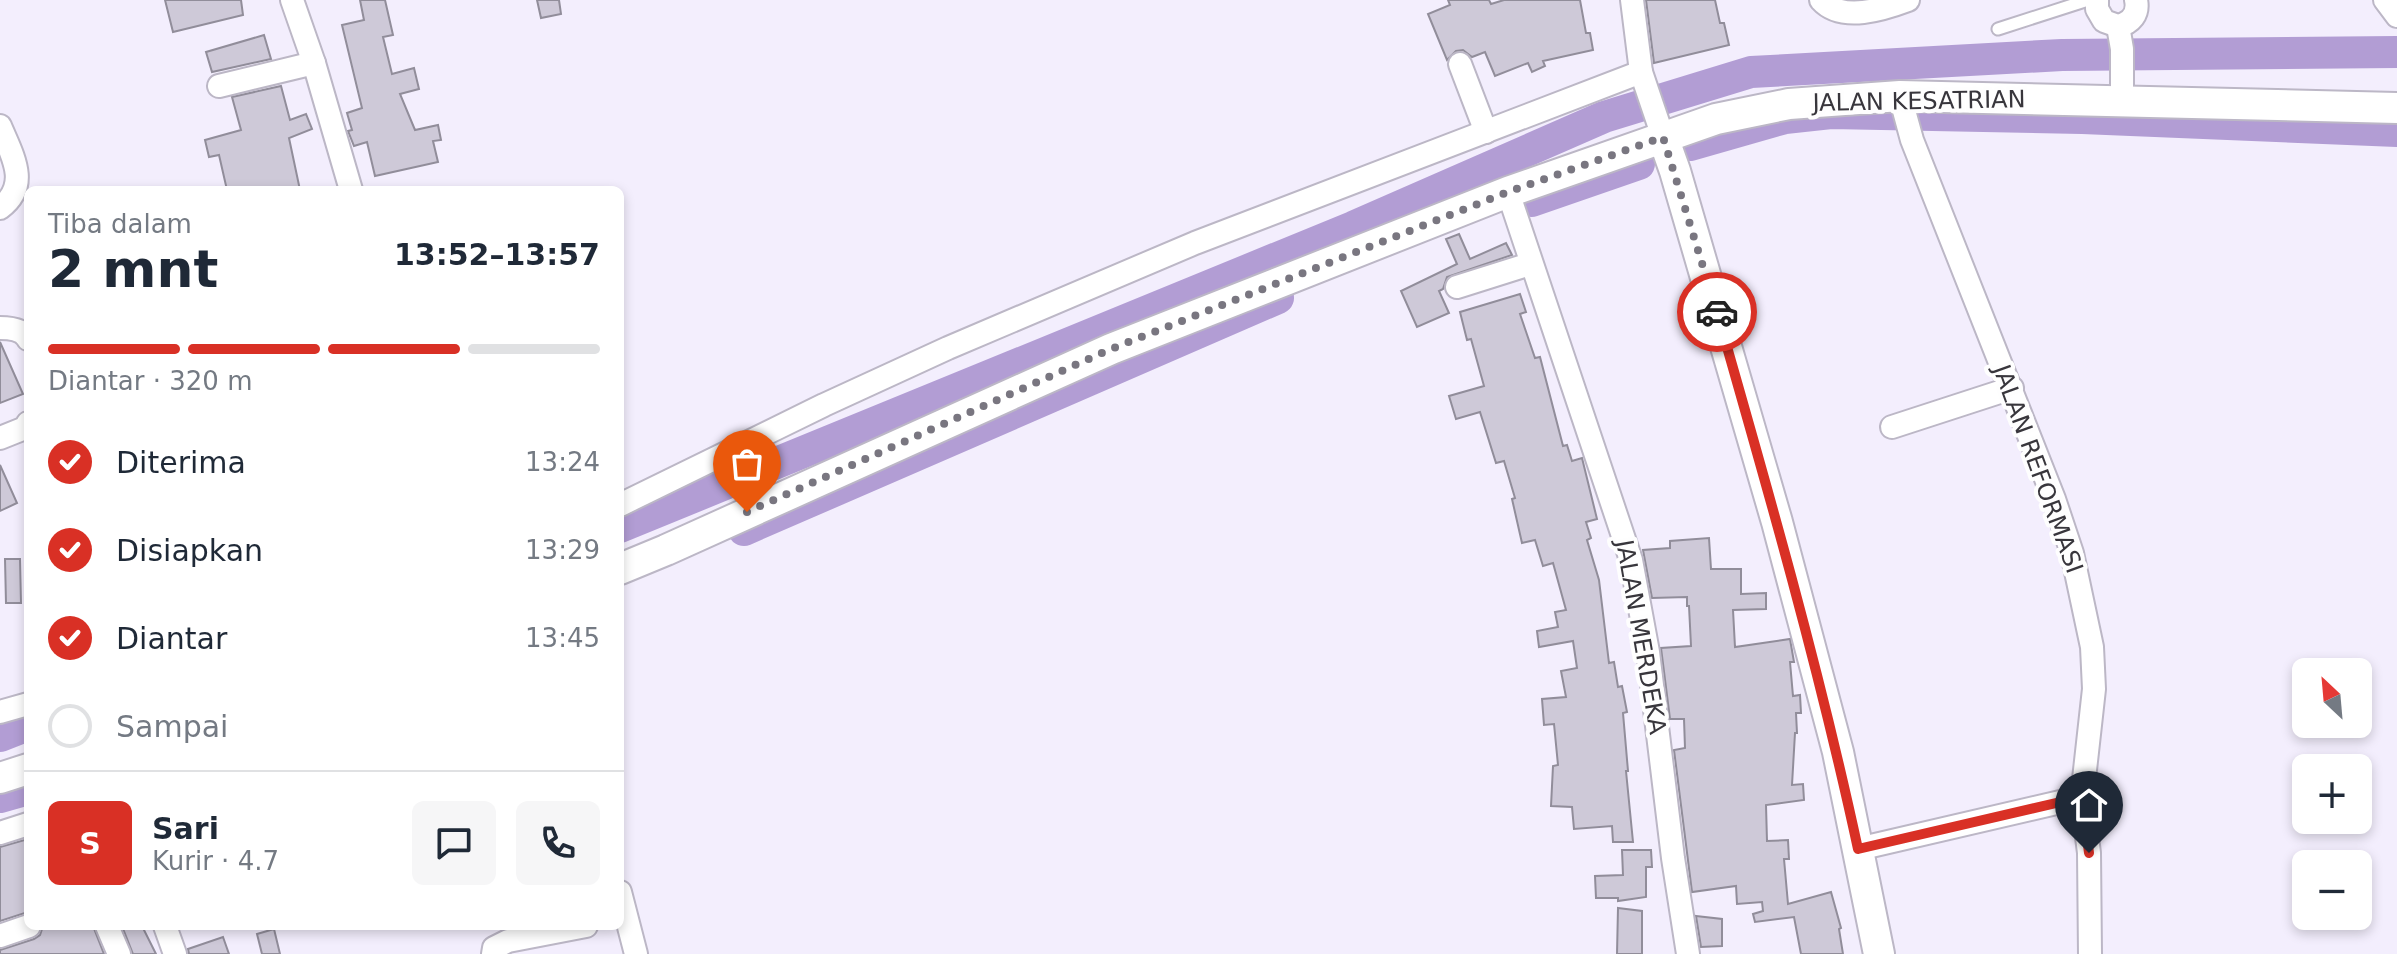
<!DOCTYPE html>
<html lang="id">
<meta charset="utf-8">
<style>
:root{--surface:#fff;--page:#f6f6f7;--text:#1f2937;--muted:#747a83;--line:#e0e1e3;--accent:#d93025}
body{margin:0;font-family:"DejaVu Sans",sans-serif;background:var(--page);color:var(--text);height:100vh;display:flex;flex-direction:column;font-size:30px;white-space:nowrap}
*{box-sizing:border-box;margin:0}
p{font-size:26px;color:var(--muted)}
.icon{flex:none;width:44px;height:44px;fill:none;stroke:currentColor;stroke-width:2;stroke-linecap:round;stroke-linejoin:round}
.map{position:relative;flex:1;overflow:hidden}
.details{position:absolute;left:24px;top:186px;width:600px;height:744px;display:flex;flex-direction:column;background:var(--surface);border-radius:12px;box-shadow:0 4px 12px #0003}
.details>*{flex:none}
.needle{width:52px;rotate:334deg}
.tools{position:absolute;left:2292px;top:658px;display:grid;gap:16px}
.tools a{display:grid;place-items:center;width:80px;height:80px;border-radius:12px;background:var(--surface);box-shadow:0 4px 12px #0003;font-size:40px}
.pin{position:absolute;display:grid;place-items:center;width:68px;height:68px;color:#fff;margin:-82px -34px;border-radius:50% 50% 50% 0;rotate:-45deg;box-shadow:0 0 8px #0007}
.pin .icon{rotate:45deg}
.courier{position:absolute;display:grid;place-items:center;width:80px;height:80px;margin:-40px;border:6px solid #d93025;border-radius:50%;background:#fff;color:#222;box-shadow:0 2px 10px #0007}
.overview em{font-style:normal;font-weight:700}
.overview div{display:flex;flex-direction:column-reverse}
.overview{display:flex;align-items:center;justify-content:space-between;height:136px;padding:0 24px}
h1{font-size:52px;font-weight:700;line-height:60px}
.bar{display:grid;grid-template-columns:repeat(4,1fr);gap:12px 8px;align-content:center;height:96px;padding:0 24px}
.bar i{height:10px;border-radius:6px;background:var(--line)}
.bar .current{background:var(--accent)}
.bar p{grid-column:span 4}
.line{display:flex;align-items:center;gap:20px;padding:0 24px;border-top:2px solid var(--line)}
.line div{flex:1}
.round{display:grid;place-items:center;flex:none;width:84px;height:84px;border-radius:12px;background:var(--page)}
ol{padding:0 24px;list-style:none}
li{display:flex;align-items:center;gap:24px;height:88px}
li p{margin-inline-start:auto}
li .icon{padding:8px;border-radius:50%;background:var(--accent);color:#fff;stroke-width:4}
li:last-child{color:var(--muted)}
li i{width:44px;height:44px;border:4px solid var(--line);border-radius:50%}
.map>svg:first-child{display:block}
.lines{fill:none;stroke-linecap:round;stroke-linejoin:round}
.river{stroke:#b29dd4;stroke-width:32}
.building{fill:#cec9d8;stroke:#918d9a;stroke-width:2}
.lane-casing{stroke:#bcb7c6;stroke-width:15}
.street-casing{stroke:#bcb7c6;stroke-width:26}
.secondary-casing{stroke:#bcb7c6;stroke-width:34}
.lane{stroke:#fff;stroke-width:11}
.street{stroke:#fff;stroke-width:22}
.secondary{stroke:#fff;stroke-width:30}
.done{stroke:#797680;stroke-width:8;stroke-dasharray:0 14.4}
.route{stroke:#d93025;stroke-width:10}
.labels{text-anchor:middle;stroke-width:8;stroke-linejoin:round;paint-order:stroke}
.street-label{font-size:24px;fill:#38363c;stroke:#fefefe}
</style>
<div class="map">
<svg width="2397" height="954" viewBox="0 0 2397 954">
<rect width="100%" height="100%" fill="#f3eefd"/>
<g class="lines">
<g class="river">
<path d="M 1690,145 L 1785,118 L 1831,113 L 2082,118 L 2397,131"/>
<path d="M 1532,201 L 1639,164"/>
<path d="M 620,527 L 1353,227 L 1604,117 L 1751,72 L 2062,55 L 2397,52"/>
<path d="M 744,530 L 1278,298"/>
<path d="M 0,736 L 28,725"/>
<path d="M 0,797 L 28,789"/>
</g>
</g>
<g class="building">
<path d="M 165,0 L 241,0 L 243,15 L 173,32 Z"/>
<path d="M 360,0 L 385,0 L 393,35 L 383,37 L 392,74 L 414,68 L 419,89 L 400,94 L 415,130 L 438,125 L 441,140 L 433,141 L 438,162 L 375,176 L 367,142 L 354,146 L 348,131 L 352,130 L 347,113 L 362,108 L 342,25 L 364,20 Z"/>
<path d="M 537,0 L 559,0 L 561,14 L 541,18 Z"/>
<path d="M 1448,0 L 1489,0 L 1491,4 L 1504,0 L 1580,0 L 1586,33 L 1590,33 L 1593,50 L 1543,61 L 1545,66 L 1532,72 L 1528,63 L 1495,76 L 1485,52 L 1472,57 L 1463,50 L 1456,51 L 1447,60 L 1428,14 L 1450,5 Z"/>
<path d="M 1646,0 L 1715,0 L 1720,23 L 1724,23 L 1729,45 L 1654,63 Z"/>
<path d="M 264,35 L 271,59 L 212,72 L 206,52 Z"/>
<path d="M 281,86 L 290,120 L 306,114 L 312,129 L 289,138 L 300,190 L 227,190 L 219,155 L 209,157 L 205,140 L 241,130 L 232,97 Z"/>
<path d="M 1459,234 L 1470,259 L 1506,243 L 1512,255 L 1447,277 L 1443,289 L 1439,291 L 1449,313 L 1417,327 L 1401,291 L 1457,264 L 1446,239 Z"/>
<path d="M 1520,294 L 1526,312 L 1520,314 L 1535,358 L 1540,357 L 1563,446 L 1567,445 L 1572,461 L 1582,458 L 1597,519 L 1586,522 L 1591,538 L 1587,540 L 1599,580 L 1609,663 L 1614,662 L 1618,687 L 1622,686 L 1627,712 L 1623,713 L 1628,771 L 1626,771 L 1633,842 L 1613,842 L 1612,826 L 1574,829 L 1572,807 L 1551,806 L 1553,766 L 1558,765 L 1554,724 L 1544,725 L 1542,699 L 1566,697 L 1561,671 L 1577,668 L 1573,641 L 1539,647 L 1537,631 L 1558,627 L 1555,612 L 1566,610 L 1553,563 L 1543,566 L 1535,540 L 1522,543 L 1512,499 L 1515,498 L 1504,461 L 1496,463 L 1480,412 L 1456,419 L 1449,396 L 1484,386 L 1471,339 L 1467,340 L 1460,312 Z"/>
<path d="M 0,342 L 23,394 L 0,403 Z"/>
<path d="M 0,465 L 17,503 L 0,511 Z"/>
<path d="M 1709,538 L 1711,569 L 1741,569 L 1741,594 L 1766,593 L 1766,609 L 1733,610 L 1735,647 L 1790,639 L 1794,662 L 1790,662 L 1793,696 L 1800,695 L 1801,713 L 1796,713 L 1797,733 L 1795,733 L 1792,785 L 1803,784 L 1804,800 L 1766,805 L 1767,841 L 1788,840 L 1789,859 L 1784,859 L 1788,904 L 1831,892 L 1841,928 L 1839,929 L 1843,954 L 1801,954 L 1794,917 L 1755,922 L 1753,914 L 1763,911 L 1762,902 L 1737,904 L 1736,886 L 1692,892 L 1674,750 L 1685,748 L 1684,719 L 1670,719 L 1661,648 L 1691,646 L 1689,606 L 1687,606 L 1687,597 L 1652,598 L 1643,550 L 1670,548 L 1670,541 Z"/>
<path d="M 5,559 L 20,559 L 21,603 L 6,603 Z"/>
<path d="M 28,839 L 28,912 L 0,921 L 0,847 Z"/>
<path d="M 1622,850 L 1651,850 L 1652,867 L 1646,867 L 1646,897 L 1618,901 L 1618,898 L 1596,898 L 1595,876 L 1623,875 Z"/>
<path d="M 1618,908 L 1642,911 L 1642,954 L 1617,954 Z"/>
<path d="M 1696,916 L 1722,919 L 1722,946 L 1701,947 Z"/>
<path d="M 43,926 L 93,926 L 104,954 L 0,954 L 0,950 L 34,939 L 40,935 Z"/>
<path d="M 122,926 L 142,926 L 156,954 L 133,954 Z"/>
<path d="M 274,929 L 280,954 L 262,954 L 257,934 Z"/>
<path d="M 223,937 L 229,954 L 189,954 L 188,949 Z"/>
</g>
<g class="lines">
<g class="lane-casing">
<path id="lane" d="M 1998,29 L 2088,0"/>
</g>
<g class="street-casing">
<g id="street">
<path d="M 292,0 L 314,63 L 351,190"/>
<path d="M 1632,0 L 1641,72 L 1663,137"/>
<path d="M 1821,0 C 1842,23 1884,9 1908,0"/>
<path d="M 2097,0 L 2097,9 L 2104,21 L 2118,26 C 2131,23 2139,14 2136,0"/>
<path d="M 2385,0 L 2397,16"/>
<path d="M 2118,26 L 2122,49 L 2122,100"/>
<path d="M 1460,64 L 1486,132"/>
<path d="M 219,86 L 314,63"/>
<path d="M 1900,96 L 1912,140 L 2054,499 L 2072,553 L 2092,647 L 2094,689 L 2082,797 L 2089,853 L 2090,954"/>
<path d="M 0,126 C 12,155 31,185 0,208"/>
<path d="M 1508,192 L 1631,560 L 1648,652 L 1673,858 L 1688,954"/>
<path d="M 1457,287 L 1530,264"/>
<path d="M 0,328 C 10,328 23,329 28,339"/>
<path d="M 1892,427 L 2012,388"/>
<path d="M 0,438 L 25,428 L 28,423"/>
<path d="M 620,505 L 824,405 L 948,348 L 1195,243 L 1641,72"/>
<path d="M 0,712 L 28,704"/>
<path d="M 0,833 L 28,824"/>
<path d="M 1858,849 L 2082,797"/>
<path d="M 620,892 L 636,954"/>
<path d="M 107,926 L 119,954"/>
<path d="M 165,926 L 175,954"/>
<path d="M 0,936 L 29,926"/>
<path d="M 493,954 L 494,948 L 508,941 L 586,926"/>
</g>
</g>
<g class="secondary-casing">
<g id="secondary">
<path d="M 1663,137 L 1675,171 L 1777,522 L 1838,752 L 1879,954"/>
<path d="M 620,569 L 666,550 L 1111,349 L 1508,192 L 1716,119 L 1789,104 L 1900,96 L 2397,108"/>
<path d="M 0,778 L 28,769"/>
</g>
</g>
<use href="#lane" class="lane"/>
<use href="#street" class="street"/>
<use href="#secondary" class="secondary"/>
</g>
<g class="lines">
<path class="done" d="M 747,512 L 1111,349 L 1508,192 L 1663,137 L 1717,312"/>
<path class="route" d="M 1717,312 C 1768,490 1819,668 1858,849 L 2082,797 L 2089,853"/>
</g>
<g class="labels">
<g class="street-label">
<text transform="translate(1919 101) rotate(-1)" y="8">JALAN KESATRIAN</text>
<text transform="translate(2038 469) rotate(70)" y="8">JALAN REFORMASI</text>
<text transform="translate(1641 637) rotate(80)" y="8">JALAN MERDEKA</text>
</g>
</g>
</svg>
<div class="tools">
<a><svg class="needle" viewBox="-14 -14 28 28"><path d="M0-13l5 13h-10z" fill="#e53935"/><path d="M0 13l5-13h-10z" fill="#747a83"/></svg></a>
<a>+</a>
<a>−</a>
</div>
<div class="pin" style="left:747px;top:512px;background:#ea580c"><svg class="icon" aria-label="bag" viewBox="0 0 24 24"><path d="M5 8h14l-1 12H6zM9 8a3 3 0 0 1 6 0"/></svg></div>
<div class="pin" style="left:2089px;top:853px;background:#1f2937"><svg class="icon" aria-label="home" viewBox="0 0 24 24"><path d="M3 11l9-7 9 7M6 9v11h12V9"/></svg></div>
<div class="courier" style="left:1717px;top:312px"><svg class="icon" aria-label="car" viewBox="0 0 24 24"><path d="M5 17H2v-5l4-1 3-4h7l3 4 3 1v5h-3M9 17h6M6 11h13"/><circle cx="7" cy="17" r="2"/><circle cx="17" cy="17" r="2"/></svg></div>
<section class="details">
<div class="overview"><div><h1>2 mnt</h1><p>Tiba dalam</p></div><em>13:52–13:57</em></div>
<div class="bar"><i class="current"></i><i class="current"></i><i class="current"></i><i></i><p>Diantar · 320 m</p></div>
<ol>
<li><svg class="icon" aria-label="check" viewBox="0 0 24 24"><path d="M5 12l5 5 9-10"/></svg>Diterima<p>13:24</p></li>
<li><svg class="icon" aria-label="check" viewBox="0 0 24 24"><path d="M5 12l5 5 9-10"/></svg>Disiapkan<p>13:29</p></li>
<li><svg class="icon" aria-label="check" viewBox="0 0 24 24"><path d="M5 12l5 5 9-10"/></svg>Diantar<p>13:45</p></li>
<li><i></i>Sampai</li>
</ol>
<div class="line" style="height:144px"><b class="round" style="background:var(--accent);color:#fff">S</b><div><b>Sari</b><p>Kurir · 4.7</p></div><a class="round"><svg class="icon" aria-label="chat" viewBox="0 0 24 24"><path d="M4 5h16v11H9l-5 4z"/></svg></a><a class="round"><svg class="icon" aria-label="phone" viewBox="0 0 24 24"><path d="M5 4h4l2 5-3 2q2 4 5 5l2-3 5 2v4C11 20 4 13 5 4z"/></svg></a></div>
</section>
</div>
